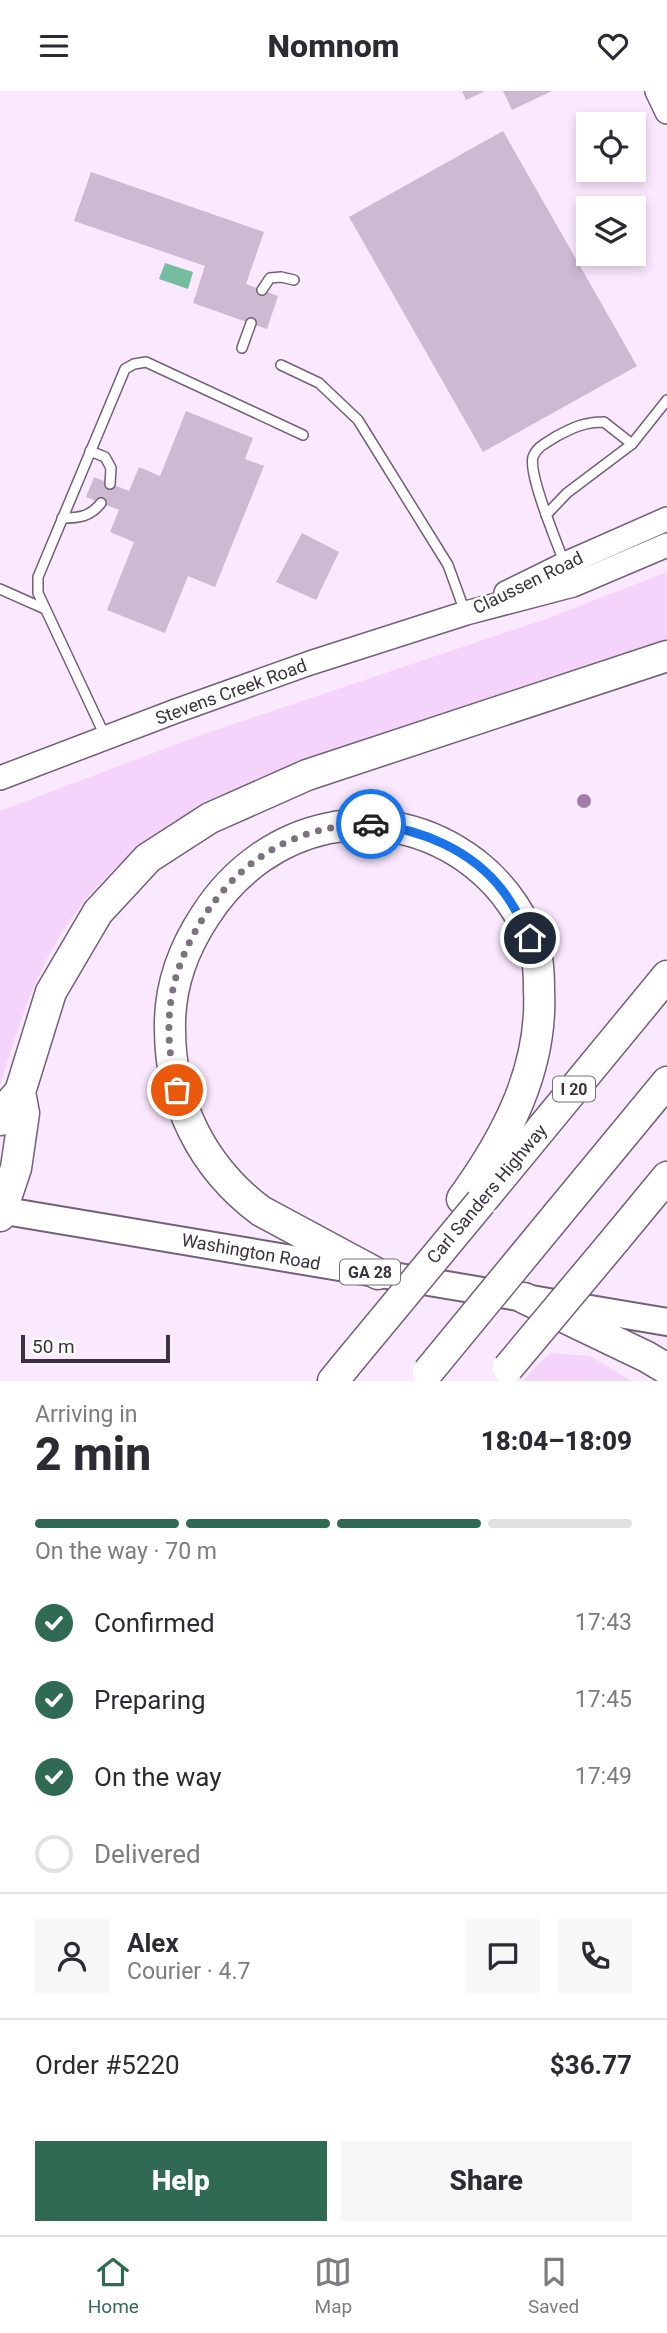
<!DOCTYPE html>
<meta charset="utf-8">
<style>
:root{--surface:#fff;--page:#f7f7f7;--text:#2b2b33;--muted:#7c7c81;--line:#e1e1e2;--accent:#306a53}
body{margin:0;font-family:Roboto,sans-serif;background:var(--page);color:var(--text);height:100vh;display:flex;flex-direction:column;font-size:26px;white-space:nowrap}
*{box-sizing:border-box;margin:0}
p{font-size:23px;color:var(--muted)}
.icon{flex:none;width:38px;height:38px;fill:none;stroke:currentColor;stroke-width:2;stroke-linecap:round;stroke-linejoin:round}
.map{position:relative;height:1290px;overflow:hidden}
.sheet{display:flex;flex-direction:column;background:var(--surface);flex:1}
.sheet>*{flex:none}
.fabs{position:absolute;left:576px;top:21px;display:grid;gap:14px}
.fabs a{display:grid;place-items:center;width:70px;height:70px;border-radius:0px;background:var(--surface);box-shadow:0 4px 10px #0003;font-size:35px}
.scale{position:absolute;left:21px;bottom:18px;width:149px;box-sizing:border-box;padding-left:7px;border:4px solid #3a323c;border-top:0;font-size:19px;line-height:24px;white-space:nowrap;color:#3a323c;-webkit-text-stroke:5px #fff;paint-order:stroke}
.pin{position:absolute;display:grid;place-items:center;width:60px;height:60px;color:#fff;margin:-30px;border:4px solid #fff;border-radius:50%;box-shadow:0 2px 7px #0007}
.courier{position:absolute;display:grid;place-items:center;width:70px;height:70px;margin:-35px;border:5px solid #1a73e8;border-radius:50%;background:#fff;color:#222;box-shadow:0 2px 9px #0007}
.overview em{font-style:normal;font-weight:800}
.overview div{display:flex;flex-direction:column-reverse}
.overview{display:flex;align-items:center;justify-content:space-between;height:119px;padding:0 35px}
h1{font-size:46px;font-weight:800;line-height:52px}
.bar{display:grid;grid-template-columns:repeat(4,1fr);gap:10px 7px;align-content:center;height:84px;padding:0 35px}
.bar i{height:9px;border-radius:5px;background:var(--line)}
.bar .selected{background:var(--accent)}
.bar p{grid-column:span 4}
.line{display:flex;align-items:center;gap:18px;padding:0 35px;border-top:2px solid var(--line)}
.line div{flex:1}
.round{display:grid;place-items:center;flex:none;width:74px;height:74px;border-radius:0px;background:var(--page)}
ol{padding:0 35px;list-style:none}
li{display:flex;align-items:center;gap:21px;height:77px}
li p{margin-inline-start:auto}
li .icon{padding:7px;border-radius:50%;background:var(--accent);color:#fff;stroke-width:4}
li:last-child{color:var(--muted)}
li i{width:38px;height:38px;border:4px solid var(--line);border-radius:50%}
.button{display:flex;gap:14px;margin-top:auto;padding:14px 35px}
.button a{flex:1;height:80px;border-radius:0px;background:var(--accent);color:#fff;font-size:28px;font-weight:800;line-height:80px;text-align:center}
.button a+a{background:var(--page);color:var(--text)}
header{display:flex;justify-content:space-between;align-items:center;height:91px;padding:0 35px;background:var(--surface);font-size:32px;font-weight:800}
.tabs{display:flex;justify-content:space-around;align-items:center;height:98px;border-top:2px solid var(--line);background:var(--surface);font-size:19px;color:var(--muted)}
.tabs a{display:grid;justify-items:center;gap:4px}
.tabs .selected{color:var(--accent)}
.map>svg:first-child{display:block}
.green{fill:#f4d4fb}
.water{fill:#74bd9e}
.building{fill:#cdb9d2}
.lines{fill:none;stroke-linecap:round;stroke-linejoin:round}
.lane-casing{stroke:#736077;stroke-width:12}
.secondary-casing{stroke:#736077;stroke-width:26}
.primary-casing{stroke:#736077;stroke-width:30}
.highway-casing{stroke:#736077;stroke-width:33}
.lane{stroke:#fff;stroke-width:9}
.secondary{stroke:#fff;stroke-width:23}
.primary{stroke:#fff;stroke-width:26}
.highway{stroke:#fff;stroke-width:30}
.highway-bridge-casing{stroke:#736077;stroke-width:33;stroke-linecap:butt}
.highway-bridge{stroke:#fff;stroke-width:30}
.tree{fill:#a17ea9}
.done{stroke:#7d7280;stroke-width:7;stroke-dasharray:0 12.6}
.route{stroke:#1a73e8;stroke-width:9}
.labels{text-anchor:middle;stroke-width:5;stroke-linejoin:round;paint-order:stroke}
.shield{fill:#fff;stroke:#757076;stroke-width:2}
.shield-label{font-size:16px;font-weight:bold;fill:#3a323c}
.street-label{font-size:18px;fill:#3a323c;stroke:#fff}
</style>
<header><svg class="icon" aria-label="menu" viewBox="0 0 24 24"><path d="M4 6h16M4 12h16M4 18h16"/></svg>Nomnom<svg class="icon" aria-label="heart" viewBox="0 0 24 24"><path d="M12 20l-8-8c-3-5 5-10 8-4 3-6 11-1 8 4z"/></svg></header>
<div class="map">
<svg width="667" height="1290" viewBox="0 0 667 1290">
<rect width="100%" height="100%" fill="#fae9fe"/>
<g class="green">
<path d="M 667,481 L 667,555 C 581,582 495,609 410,638 C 285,680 160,710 76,821 C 37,873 19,933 0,994 L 0,720 L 198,645 L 546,528 Z"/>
<path d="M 550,1262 L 590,1265 L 631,1290 L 522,1290 Z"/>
</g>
<path class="water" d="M 165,172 L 193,181 L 188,198 L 159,188 Z"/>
<g class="building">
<path d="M 462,0 L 485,0 L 466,9 Z"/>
<path d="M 503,0 L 552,0 L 512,19 Z"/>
<path d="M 503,40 L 637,275 L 483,361 L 349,126 Z"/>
<path d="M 91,81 L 264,141 L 246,193 L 278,205 L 267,238 L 193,212 L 205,175 L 74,130 Z"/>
<path d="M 186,320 L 253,347 L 245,368 L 264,375 L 215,496 L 188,485 L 165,542 L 107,519 L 134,451 L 110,441 L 119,419 L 86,406 L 94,386 L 129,400 L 139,376 L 160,385 Z"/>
<path d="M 302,442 L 339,461 L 316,509 L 276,491 Z"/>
</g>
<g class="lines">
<g class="lane-casing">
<g id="lane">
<path d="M 262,199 L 270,187 L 281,186 L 294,189"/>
<path d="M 242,257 L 251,232"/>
<path d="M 281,274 L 319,292 L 358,329 L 448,474 L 465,521"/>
<path d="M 90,360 L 105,366 L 111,377 L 110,393"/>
<path d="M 546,424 L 567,402 L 632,353 L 667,309"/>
<path d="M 62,427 C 79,427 90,426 101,412"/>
<path d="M 564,471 C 557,452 528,383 533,366 C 537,355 548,351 557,345 C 574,336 585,331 604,331 L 632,353"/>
<path d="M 0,498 L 45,518"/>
<path d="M 105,645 L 38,502 L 38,486 L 125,278 L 134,273 L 146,271 L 303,344"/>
</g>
</g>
<g class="secondary-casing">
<g id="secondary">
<path d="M 657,0 L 667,21"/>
<path d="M 506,502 L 565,473 L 667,428"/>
<path d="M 0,687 L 176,620 L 310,572 L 466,522 L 573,494 L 667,454"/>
</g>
</g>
<g class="primary-casing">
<path id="primary" d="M 0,1119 L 667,1231"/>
</g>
<g class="highway-casing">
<g id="highway">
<path d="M 0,1029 L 3,1020 L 20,1001"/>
<path d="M 485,1106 L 667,885"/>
<path d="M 558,1123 L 667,991"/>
<path d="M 0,1125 L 16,1077 L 24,1022 L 20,1001 L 51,901 L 98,821 L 148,767 L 210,727 L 307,684 L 667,565"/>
<path d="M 615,1149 L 667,1086"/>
<path d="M 378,1183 L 261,1120 C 202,1076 170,1011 170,938 C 169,896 182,860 205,825 C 265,731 383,703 474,772 C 504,795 529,831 537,868 C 539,878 539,889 539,899 C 543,977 507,1046 462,1108"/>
<path d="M 524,1207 L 647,1266 L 667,1278"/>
<path d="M 333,1290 L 351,1268"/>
</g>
</g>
<use href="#lane" class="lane"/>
<use href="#secondary" class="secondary"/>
<use href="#primary" class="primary"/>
<use href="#highway" class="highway"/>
<g class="highway-bridge-casing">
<g id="highway-bridge">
<path d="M 351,1268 L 481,1111"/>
<path d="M 508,1277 L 615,1149"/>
<path d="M 428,1281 L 558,1123"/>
</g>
</g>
<use href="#highway-bridge" class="highway-bridge"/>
</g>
<circle class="tree" cx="584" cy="710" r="7"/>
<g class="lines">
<path class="done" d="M 177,999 C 161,932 168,882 205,824 C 244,764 300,734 371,733"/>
<path class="route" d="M 371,733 C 421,738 472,759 503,800 C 514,814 522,831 530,847"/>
</g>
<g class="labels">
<g class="shield">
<rect x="553" y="985.5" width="42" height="25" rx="5"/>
<rect x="340" y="1168.5" width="60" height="25" rx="5"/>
</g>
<g class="shield-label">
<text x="574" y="1004">I 20</text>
<text x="370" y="1187">GA 28</text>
</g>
<g class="street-label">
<text transform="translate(528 492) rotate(-26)" y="6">Claussen Road</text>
<text transform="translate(231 601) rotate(-20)" y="6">Stevens Creek Road</text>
<text transform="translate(487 1103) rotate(-50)" y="6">Carl Sanders Highway</text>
<text transform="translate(251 1161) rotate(10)" y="6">Washington Road</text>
</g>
</g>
</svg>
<div class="fabs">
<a><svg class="icon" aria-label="locate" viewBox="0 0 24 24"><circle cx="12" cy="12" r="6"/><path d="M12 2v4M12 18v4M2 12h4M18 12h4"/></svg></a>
<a><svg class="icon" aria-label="layers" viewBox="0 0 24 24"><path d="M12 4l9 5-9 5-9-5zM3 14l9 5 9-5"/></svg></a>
</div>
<div class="scale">50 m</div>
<div class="pin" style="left:177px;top:999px;background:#ea580c"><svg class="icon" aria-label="bag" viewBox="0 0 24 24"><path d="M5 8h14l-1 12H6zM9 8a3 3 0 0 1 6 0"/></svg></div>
<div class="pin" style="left:530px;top:847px;background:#1f2937"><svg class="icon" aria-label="home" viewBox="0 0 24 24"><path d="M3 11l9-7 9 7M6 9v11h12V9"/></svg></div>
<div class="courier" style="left:371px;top:733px"><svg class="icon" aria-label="car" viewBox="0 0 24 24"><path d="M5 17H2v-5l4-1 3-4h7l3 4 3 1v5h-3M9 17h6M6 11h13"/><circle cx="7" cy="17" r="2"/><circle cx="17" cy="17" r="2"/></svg></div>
</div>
<section class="sheet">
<div class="overview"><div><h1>2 min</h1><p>Arriving in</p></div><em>18:04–18:09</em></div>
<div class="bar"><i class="selected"></i><i class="selected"></i><i class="selected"></i><i></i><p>On the way · 70 m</p></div>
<ol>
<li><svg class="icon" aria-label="check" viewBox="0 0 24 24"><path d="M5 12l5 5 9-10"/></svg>Confirmed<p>17:43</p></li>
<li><svg class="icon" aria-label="check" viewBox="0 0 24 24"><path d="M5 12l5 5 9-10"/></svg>Preparing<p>17:45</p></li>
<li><svg class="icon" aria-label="check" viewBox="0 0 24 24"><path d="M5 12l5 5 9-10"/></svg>On the way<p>17:49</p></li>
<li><i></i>Delivered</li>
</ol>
<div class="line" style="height:126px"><a class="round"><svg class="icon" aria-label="person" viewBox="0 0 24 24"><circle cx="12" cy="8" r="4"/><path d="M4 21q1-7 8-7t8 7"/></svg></a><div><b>Alex</b><p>Courier · 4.7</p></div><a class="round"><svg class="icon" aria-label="chat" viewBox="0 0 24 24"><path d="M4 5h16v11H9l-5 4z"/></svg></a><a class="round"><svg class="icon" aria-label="phone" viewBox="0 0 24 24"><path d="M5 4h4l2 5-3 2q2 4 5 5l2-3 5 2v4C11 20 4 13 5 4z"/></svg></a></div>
<div class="line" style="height:91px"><div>Order #5220</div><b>$36.77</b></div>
<div class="button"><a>Help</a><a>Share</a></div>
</section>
<nav class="tabs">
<a class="selected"><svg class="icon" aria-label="home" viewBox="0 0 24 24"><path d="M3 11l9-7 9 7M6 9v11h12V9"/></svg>Home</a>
<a><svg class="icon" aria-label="map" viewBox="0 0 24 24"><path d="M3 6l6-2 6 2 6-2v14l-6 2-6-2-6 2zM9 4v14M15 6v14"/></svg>Map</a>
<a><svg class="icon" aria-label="saved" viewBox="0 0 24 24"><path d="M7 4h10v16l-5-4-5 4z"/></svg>Saved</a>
</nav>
